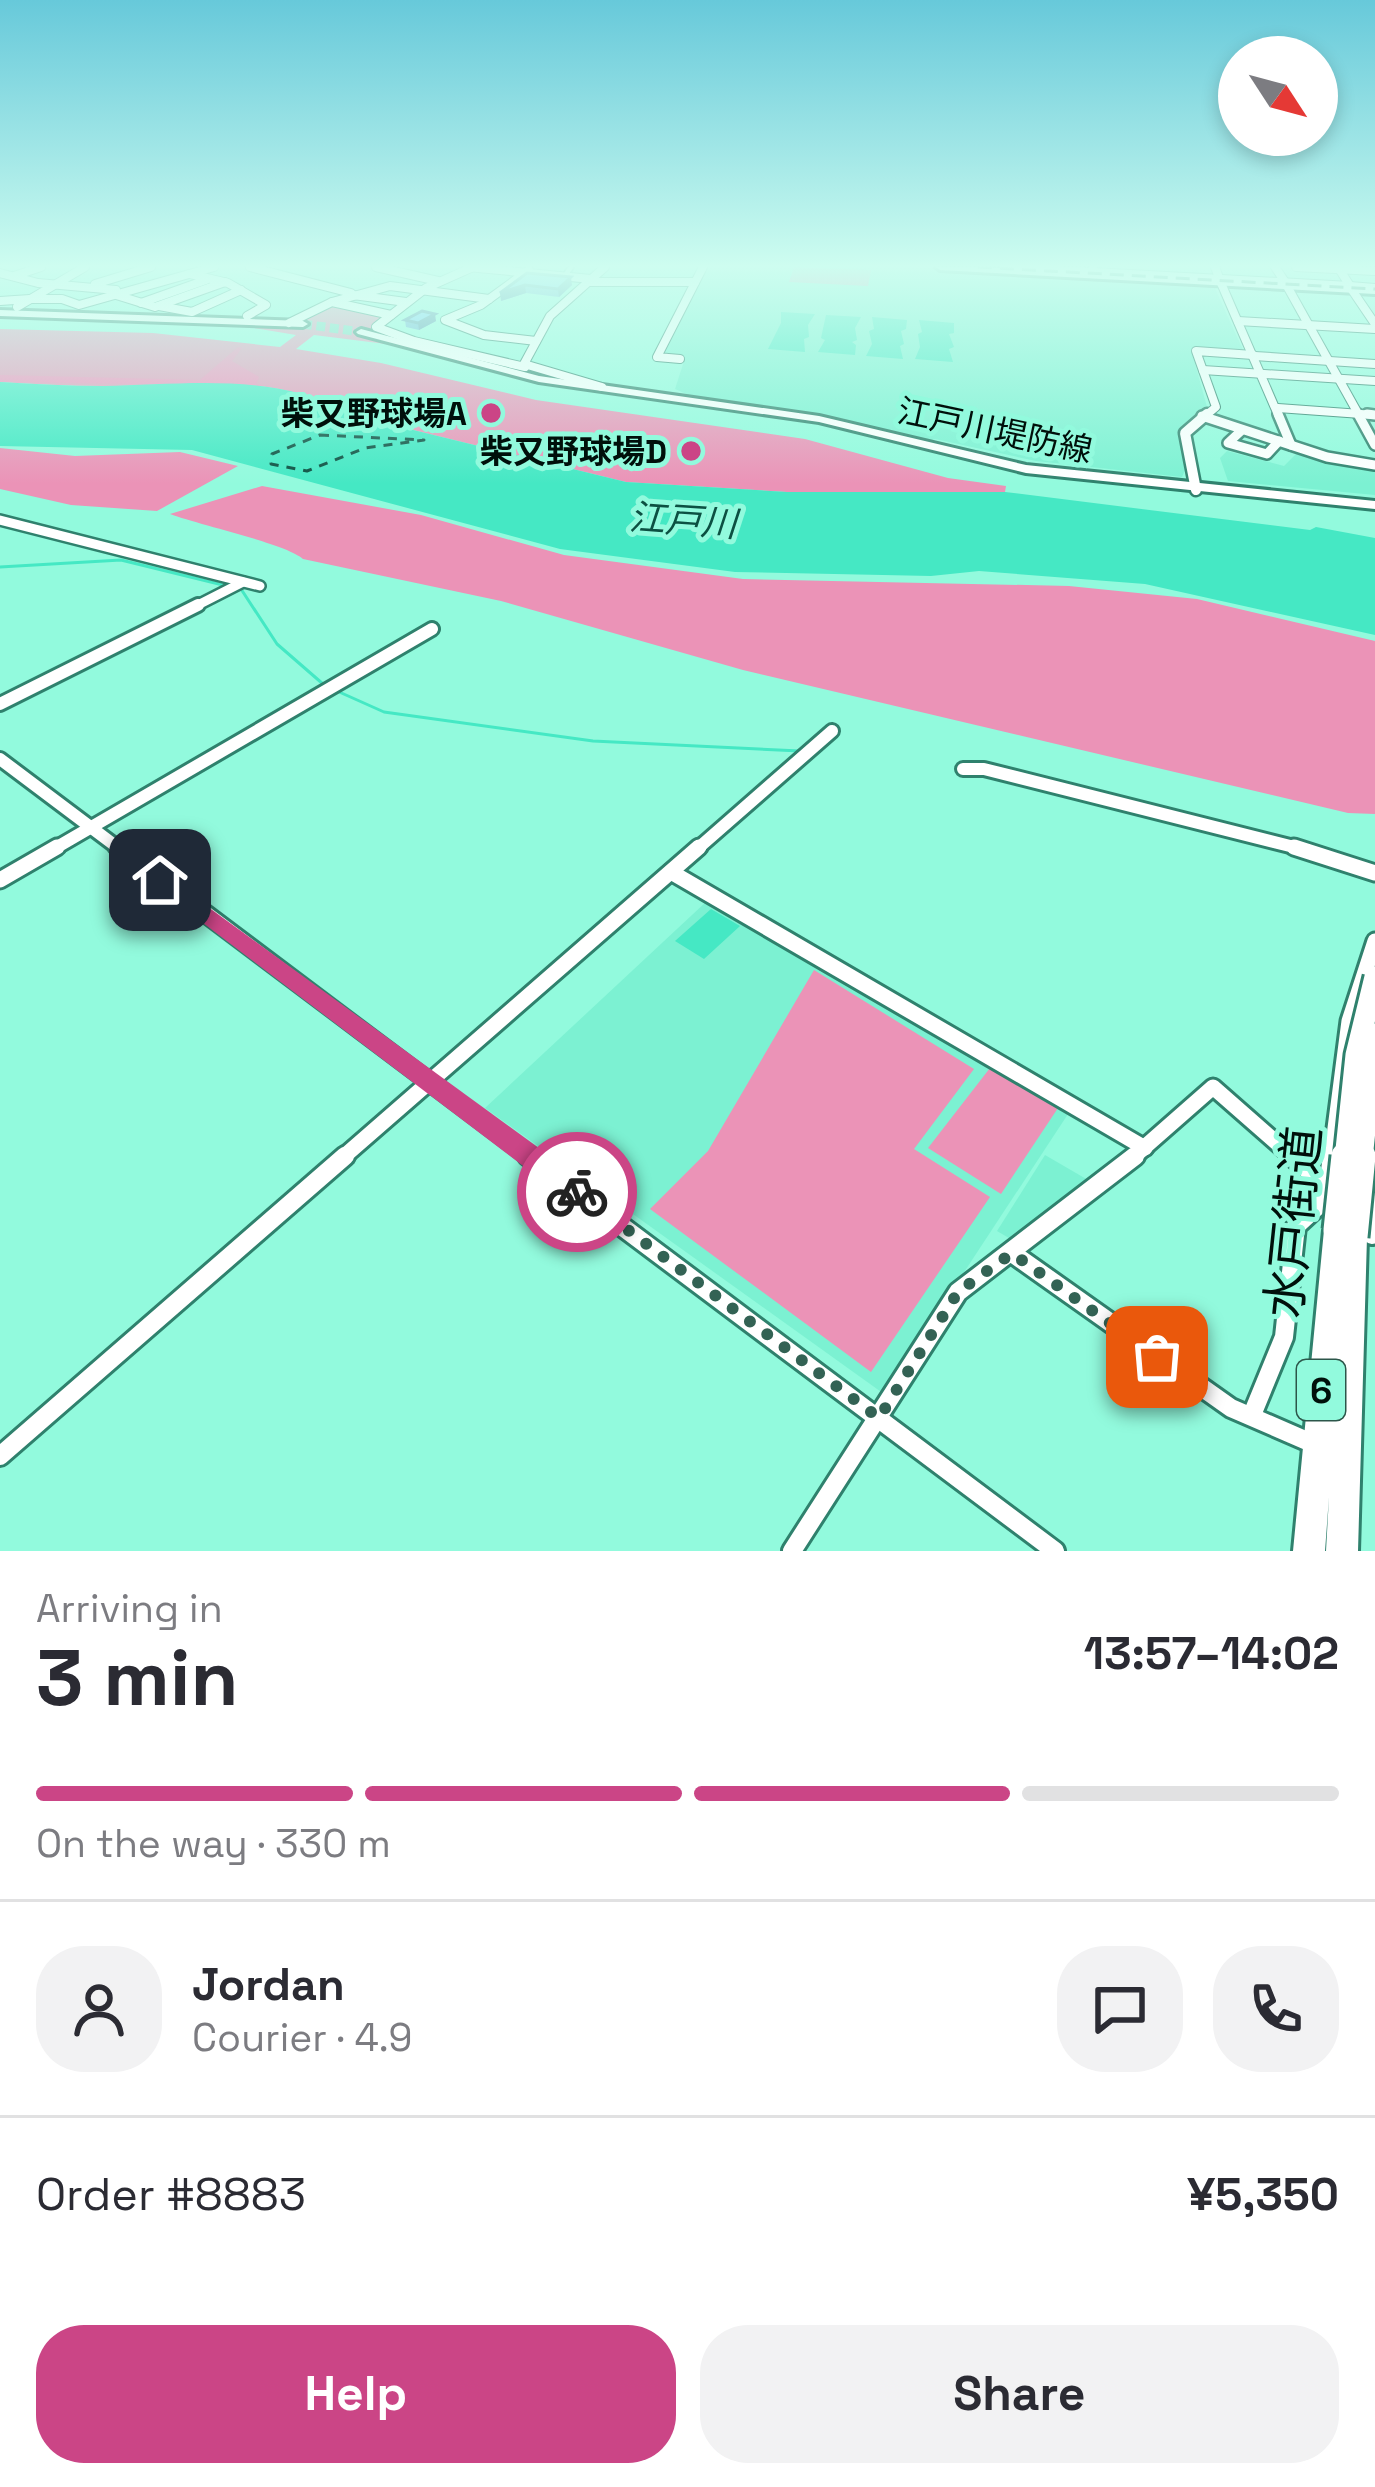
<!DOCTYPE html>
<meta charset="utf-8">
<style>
:root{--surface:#fff;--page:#f2f2f3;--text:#2b2b33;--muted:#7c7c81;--line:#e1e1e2;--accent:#cb4586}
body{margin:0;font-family:"Space Grotesk","Noto Sans JP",sans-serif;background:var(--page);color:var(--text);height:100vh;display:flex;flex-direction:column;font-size:45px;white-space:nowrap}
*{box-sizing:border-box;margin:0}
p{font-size:39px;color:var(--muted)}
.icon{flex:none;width:66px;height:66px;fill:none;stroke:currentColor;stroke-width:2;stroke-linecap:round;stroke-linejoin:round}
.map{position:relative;height:1551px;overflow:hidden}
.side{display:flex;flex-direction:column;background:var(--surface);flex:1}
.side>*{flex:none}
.needle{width:78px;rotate:126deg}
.fabs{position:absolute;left:1218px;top:36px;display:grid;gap:24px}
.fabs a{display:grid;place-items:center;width:120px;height:120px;border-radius:50%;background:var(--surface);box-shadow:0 6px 18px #0003;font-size:60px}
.pin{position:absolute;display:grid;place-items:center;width:102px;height:102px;color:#fff;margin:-51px;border-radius:24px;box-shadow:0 6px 18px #0006}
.courier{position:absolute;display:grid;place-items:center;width:120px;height:120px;margin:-60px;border:9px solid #cb4586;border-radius:50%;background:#fff;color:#222;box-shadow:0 3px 15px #0007}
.head em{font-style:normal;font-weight:700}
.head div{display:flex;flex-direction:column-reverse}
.head{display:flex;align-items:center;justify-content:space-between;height:204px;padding:0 36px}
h1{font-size:78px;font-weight:700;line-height:90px}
.bar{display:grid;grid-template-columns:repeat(4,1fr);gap:18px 12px;align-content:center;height:144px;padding:0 36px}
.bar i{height:15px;border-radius:9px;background:var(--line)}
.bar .on{background:var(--accent)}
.bar p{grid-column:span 4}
.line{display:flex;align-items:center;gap:30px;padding:0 36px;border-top:3px solid var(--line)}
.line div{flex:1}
.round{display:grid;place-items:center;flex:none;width:126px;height:126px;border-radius:48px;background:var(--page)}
.button{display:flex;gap:24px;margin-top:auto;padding:24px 36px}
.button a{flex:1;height:138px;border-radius:48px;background:var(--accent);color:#fff;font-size:48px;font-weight:700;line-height:138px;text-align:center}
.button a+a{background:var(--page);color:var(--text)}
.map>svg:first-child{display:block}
.built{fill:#7cf1d2}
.green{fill:#eb93b7}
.forest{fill:#f789b8}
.water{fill:#45e8c4}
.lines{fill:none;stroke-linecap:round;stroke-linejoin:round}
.stream{stroke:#45e8c4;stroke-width:3}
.ferry{stroke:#0c5042;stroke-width:3;stroke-dasharray:9 8;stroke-linecap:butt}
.secondary-tunnel{stroke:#7cd7be;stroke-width:9;stroke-dasharray:9 4.5;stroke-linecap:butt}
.pedestrian-casing{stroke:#2f816d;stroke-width:8}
.minor-far4-casing{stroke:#2f816d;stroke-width:10}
.minor-far3-casing{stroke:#2f816d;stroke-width:14}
.minor-far2-casing{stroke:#2f816d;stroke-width:18}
.minor-far1-casing{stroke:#2f816d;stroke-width:21}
.minor-casing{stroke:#2f816d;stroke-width:24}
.tertiary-far1-casing{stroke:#2f816d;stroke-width:10}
.tertiary-casing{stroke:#2f816d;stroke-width:15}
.secondary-casing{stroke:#2f816d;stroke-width:6}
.trunk-casing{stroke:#2f816d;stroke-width:6}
.pedestrian{stroke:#fff;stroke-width:4.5}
.minor-far4{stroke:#fff;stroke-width:8}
.minor-far3{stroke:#fff;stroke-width:9}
.minor-far2{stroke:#fff;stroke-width:12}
.minor-far1{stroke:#fff;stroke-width:15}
.minor{stroke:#fff;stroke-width:18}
.tertiary-far1{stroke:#fff;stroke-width:8}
.tertiary{stroke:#fff;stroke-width:10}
.secondary{fill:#fff;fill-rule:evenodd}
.trunk{fill:#fff;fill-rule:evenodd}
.rail{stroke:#4b8876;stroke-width:3;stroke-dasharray:14 8;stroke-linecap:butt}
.trunk-bridge-far1-casing{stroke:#2f816d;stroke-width:27;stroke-linecap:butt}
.trunk-bridge-casing{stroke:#2f816d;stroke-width:33;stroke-linecap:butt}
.trunk-bridge-far1{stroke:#fff;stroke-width:21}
.trunk-bridge{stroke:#fff;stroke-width:27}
.wall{fill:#64add5}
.shaded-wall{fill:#518dae}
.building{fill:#74c9f8;stroke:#518dae;stroke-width:3}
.route{fill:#cb4586}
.done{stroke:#336254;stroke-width:12;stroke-dasharray:0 21.6}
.poi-dot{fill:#cb4586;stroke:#92fadd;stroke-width:4.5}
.labels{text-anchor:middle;stroke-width:10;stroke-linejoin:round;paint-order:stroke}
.far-poi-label{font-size:33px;font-weight:bold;fill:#00100b;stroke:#92fadd;text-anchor:end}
.far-street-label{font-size:33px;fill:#00100b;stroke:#92fadd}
.far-water-label{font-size:36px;font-style:italic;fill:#0c5042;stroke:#92fadd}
.shield{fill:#92fadd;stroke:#2c564a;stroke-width:3}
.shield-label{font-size:36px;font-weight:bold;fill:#00100b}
.near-street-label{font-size:48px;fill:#00100b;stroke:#92fadd}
</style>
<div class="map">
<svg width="1375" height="1551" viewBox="0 0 1375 1551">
<rect width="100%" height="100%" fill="#92fadd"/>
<g class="built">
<path d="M 705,267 L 912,267 L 1213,284 L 1244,352 L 1191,349 L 1207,407 L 1180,432 L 1189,461 L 1182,477 L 1036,461 L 935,439 L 925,442 L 820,416 L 691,396 L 675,389 L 685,358 L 660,356 Z"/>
<path d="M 1300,450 L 1375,467 L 1375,495 L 1228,481 L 1220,458 L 1227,451 L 1284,466 Z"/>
<path d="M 707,901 L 1070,1111 L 884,1394 L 485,1108 Z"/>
<path d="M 1045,1155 L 1088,1180 L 1014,1241 L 997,1231 Z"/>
</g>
<g class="green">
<path d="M 794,267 L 871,270 L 868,286 L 789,282 Z"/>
<path d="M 331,305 L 386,316 L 371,327 L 386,335 L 361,331 L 410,347 L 314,335 L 296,349 L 381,363 L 536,400 L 805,439 L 948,478 L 1006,486 L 1005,492 L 787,492 L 626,482 L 348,414 C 278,371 182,386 103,386 C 68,386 34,384 0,382 L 0,329 L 153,333 L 280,347 L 296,335 L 230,324 L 300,321 Z"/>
<path d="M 0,448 L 75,456 L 180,452 L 238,466 L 157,511 L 71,505 L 0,489 Z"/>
<path d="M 262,486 L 421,515 L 564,555 L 743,579 L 1069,586 L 1197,599 L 1375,641 L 1375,814 L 1348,813 L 743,670 L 501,601 L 303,559 C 287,544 199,525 170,514 Z"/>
<path d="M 814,970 L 974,1069 L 914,1149 L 990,1197 L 871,1372 L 650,1209 L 708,1151 Z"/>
<path d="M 990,1068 L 1058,1108 L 1001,1194 L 928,1148 Z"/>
</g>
<path class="forest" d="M 238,347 L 242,348 L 232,361 L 259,377 L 256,384 L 268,386 L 0,382 L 0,375 L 200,380 Z"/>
<g class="water">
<path d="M 781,312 L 815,314 L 808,325 L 809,337 L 804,339 L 805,352 L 768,349 L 781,323 Z"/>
<path d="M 826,315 L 861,317 L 855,328 L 857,340 L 852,342 L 856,345 L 855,355 L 818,352 L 825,340 L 821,338 Z"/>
<path d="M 872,317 L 907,320 L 906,329 L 901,331 L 904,344 L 900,346 L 903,359 L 866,356 L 872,344 L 869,331 L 874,329 Z"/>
<path d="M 919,320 L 954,323 L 954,333 L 949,334 L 954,347 L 949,349 L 953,362 L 915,359 L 920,347 L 918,334 L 922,332 Z"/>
<path d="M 0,382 C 34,384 68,386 103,386 C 182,385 278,371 348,414 L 626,482 L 787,492 L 1005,492 L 1310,530 L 1316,527 L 1375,538 L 1375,635 L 1145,584 L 979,571 L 931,576 L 735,572 L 560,549 L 192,450 L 0,446 Z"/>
<path d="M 711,909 L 740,926 L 704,959 L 675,941 Z"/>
</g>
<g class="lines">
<g class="stream">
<path d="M 0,567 L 121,560 L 227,586"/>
<path d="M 241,589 L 277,644 L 323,684"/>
<path d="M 337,691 L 384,712 L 593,741 L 800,751"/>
</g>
<path class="ferry" d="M 320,435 L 424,440 L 365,448 L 307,471 L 271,464 L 272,454 Z"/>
<path class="secondary-tunnel" d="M 303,324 L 361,332"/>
<g class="pedestrian-casing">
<path id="pedestrian" d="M 564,277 L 571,267"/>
</g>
<g class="minor-far4-casing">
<g id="minor-far4">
<path d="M 250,267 L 351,293"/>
<path d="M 376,267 L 438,281"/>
<path d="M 468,267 L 591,279"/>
<path d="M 473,267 L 426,288 L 376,327 L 414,341 L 525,367"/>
<path d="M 1004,267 L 1350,286"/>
<path d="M 1275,267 L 1285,282"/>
<path d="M 1296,267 L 1375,271"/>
<path d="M 529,270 L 481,305 L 445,320 L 484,335 L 536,341"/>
<path d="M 0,273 L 38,283 L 116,290"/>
<path d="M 190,274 L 228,283 L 266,305 L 247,316"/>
<path d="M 14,276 L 41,267"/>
<path d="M 588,282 L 695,282"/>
<path d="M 1221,283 L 1279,417"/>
<path d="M 95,284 L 151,267"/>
<path d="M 1287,286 L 1360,417"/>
<path d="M 1350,286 L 1375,288"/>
<path d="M 1352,290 L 1375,324"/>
<path d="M 113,294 L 155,307 L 225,282"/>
<path d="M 353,295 L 406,302"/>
<path d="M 31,299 L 62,299 L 79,305 L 214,267"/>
<path d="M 0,301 L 30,299"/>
<path d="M 332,302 L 390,286 L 489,299"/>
<path d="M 141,303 L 206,280"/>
<path d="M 159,306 L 192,312 L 241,290"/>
<path d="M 1238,321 L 1375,329"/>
<path d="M 289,323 L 332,302 L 391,315"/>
<path d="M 1255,356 L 1375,364"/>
<path d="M 680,359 L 657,357 L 703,267"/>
<path d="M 1203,370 L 1375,381"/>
<path d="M 1278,408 L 1375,415"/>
<path d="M 1202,416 L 1206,417"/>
</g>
</g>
<g class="minor-far3-casing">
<g id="minor-far3">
<path d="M 1278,414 L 1291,445"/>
<path d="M 1358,414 L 1375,445"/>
<path d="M 1367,414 L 1375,415"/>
<path d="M 1202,416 L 1327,457 L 1375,465"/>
<path d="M 1242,430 L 1228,443 L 1267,454 L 1279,441"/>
<path d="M 0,520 L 260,586"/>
<path d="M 192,608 L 243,582"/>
</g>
</g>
<g class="minor-far2-casing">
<g id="minor-far2">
<path d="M 0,704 L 198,605"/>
<path d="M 0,759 L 121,850"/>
<path d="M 963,769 L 984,769 L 1306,850"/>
<path d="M 52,850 L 432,629"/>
<path d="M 696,850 L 832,731"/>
</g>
</g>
<g class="minor-far1-casing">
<g id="minor-far1">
<path d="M 117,847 L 532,1159"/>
<path d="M 1294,847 L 1375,873"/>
<path d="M 671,872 L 1145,1148"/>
<path d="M 0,880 L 57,847"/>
<path d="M 341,1159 L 699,847"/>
<path d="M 1131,1159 L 1213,1087 L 1295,1159"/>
<path d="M 1331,1159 L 1349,1021 L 1375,941"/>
<path d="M 1375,1159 L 1375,1145"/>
</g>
</g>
<g class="minor-casing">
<g id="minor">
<path d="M 528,1156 L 1055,1551"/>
<path d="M 1292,1156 L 1339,1197"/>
<path d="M 1328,1185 L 1332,1156"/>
<path d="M 1372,1235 L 1375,1156"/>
<path d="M 1012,1253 L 1231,1408 L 1314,1444"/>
<path d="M 1254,1410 L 1284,1337 L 1296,1226 L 1334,1191"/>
<path d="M 0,1456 L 345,1156"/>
<path d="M 792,1551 L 958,1292 L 1135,1156"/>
</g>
</g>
<g class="tertiary-far1-casing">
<g id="tertiary-far1">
<path d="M 1093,267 L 1094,272"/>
<path d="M 1215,267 L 1221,283"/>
<path d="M 1338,267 L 1350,286"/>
<path d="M 17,307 L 85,267"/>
<path d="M 602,387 L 524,364 L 550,316 L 605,267"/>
<path d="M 1204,417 L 1216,407 L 1196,351 L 1253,355"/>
</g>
</g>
<g class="tertiary-casing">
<path id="tertiary" d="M 1196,490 L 1185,433 L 1207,414"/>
</g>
<g class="secondary-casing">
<g id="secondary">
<path d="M 936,267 L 982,267 L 1375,288 L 1375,294 L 940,270 Z"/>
<path d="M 0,310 L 303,321 L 308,324 L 303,327 L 0,316 Z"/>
<path d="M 361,329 L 539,376 L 819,416 L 1026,465 L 1375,501 L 1375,509 L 1026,473 L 819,422 L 539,382 L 358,334 L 356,332 Z"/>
</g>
</g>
<g class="trunk-casing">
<path id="trunk" d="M 1337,1218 L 1346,1222 L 1349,1227 L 1354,1225 L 1363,1229 L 1367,1237 L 1358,1551 L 1326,1551 L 1329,1497 L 1325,1551 L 1293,1551 L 1324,1230 L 1328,1222 Z"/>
</g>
<use href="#pedestrian" class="pedestrian"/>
<use href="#minor-far4" class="minor-far4"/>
<use href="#minor-far3" class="minor-far3"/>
<use href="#minor-far2" class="minor-far2"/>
<use href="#minor-far1" class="minor-far1"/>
<use href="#minor" class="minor"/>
<use href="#tertiary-far1" class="tertiary-far1"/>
<use href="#tertiary" class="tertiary"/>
<use href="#secondary" class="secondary"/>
<use href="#trunk" class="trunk"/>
<path class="rail" d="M 978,267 L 1375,289"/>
<g class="trunk-bridge-far1-casing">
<g id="trunk-bridge-far1">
<path d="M 1345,1159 L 1356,1055 L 1375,977"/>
<path d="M 1362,1159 L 1375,1034"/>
</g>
</g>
<g class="trunk-bridge-casing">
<g id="trunk-bridge">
<path d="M 1337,1230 L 1345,1156"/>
<path d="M 1354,1237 L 1362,1156"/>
</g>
</g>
<use href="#trunk-bridge-far1" class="trunk-bridge-far1"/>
<use href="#trunk-bridge" class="trunk-bridge"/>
</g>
<g class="wall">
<path d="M 527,273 L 572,285 L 559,297 L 526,293 L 501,301 Z"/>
<path d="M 405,320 L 436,321 L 419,330 L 406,327 Z"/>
</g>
<g class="shaded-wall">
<path d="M 571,277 L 572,285 L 559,297 L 558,289 Z"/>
<path d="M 525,285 L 526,293 L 501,301 L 500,293 Z"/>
<path d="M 435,314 L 436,321 L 419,330 L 418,323 Z"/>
</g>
<g class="building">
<path d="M 527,273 L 571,277 L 558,289 L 525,285 L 500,293 Z"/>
<path d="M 422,311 L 435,314 L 418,323 L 405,320 Z"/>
</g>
<linearGradient id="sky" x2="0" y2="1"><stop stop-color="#67c9da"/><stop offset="0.55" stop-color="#cefdf0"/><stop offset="1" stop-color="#cefdf0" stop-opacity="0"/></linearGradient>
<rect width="1375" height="484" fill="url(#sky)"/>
<path class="route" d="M 160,872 L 587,1183 L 591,1192 L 587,1200 L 568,1200 L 153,885 L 153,874 Z"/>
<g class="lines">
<path class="done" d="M 577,1192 L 879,1418 L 958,1292 L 1012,1253 L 1157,1357"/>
</g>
<g class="poi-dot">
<circle cx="491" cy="413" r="12"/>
<circle cx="691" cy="451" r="12"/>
</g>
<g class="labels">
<g class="far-poi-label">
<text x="467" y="425">柴又野球場A</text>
<text x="667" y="463">柴又野球場D</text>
</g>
<g class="far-street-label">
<text transform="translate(995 430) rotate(12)" y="12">江戸川堤防線</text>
</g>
<g class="far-water-label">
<text transform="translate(683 520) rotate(4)" y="13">江戸川</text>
</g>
<rect class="shield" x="1297" y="1360" width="48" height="60" rx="9"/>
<g class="shield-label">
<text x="1321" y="1403">6</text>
</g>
<g class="near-street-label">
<text transform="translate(1293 1222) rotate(-84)" y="17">水戸街道</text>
</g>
</g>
</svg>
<div class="fabs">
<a><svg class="needle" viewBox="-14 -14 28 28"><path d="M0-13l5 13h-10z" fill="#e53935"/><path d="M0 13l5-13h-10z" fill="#7c7c81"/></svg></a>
</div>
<div class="pin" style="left:1157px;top:1357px;background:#ea580c"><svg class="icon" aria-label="bag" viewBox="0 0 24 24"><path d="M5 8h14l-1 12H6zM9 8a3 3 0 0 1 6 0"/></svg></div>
<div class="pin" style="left:160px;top:880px;background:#1f2937"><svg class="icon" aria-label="home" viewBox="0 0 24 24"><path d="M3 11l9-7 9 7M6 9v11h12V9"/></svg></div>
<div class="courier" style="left:577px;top:1192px"><svg class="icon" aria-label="bike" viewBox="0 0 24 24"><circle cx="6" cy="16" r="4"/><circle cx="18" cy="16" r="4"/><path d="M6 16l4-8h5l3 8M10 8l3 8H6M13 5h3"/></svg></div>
</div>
<section class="side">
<div class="head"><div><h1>3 min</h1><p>Arriving in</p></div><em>13:57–14:02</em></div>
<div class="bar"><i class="on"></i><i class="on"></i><i class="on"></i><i></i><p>On the way · 330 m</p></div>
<div class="line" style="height:216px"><a class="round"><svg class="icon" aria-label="person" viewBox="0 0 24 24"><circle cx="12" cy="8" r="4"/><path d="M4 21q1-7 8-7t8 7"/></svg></a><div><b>Jordan</b><p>Courier · 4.9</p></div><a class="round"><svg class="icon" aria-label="chat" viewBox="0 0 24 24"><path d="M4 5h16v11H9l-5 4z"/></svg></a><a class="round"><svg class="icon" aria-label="phone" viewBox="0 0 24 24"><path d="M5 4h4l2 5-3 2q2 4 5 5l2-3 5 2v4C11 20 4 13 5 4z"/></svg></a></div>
<div class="line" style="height:156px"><div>Order #8883</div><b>¥5,350</b></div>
<div class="button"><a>Help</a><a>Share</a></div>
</section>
